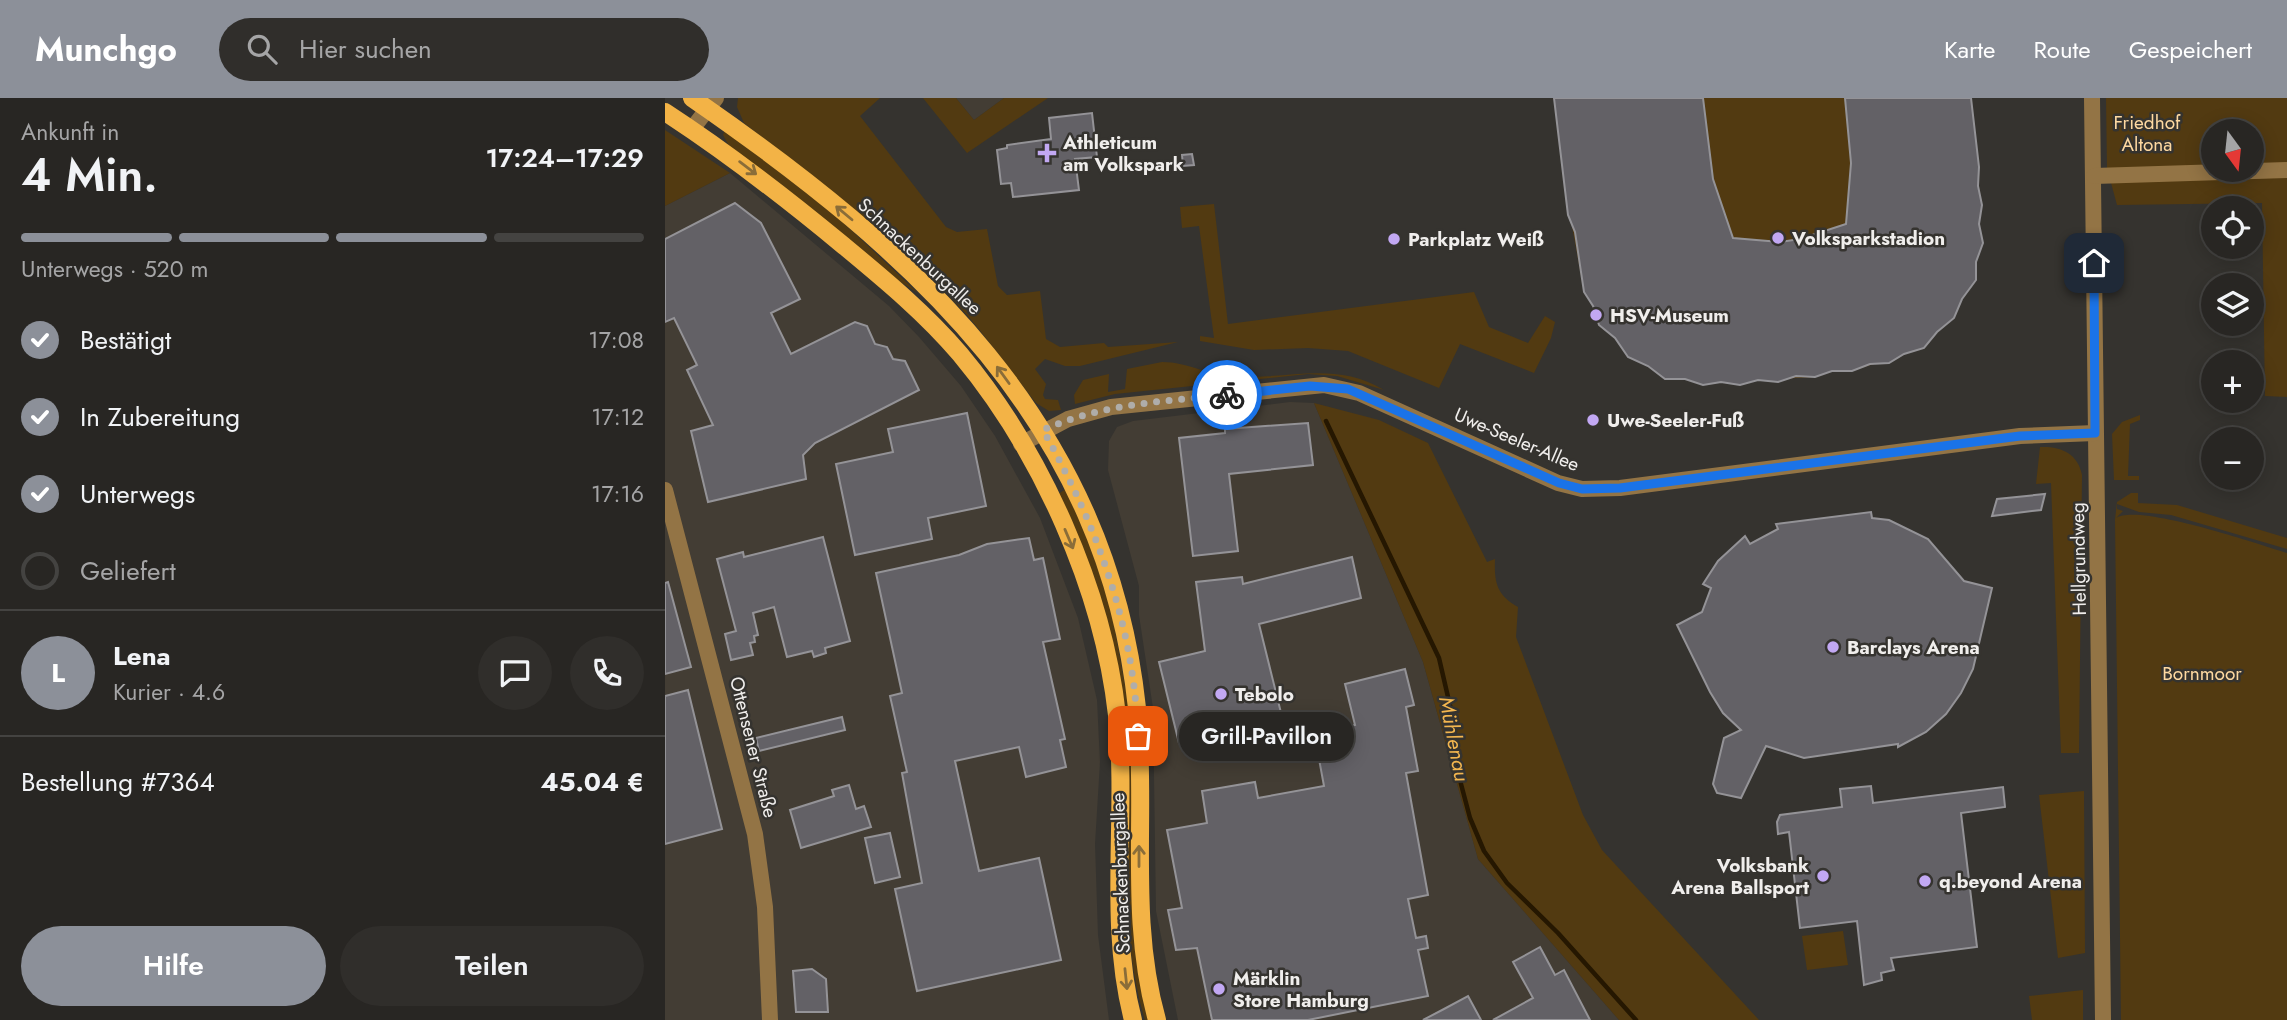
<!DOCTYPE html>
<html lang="de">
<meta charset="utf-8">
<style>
:root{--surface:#282623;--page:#302e2b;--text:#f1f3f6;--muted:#a5a5a6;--line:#444341;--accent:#8c9099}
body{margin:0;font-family:Jost,sans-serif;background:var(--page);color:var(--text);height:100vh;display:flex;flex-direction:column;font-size:26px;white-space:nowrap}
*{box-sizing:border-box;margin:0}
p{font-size:23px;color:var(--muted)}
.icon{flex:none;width:38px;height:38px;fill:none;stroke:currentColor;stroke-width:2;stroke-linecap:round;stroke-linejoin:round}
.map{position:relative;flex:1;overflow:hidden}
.panel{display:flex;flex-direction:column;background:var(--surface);width:665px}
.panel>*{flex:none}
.needle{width:46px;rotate:165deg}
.controls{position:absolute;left:1536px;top:21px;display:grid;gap:14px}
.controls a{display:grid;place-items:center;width:63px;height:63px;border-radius:50%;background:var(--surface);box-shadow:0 4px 18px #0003,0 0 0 2px var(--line);font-size:35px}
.pin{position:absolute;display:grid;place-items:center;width:60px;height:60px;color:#fff;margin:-30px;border-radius:14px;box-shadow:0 4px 10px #0006}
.courier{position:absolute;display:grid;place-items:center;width:70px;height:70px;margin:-35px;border:5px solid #1a73e8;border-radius:50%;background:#fff;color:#222;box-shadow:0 2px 9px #0007}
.bubble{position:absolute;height:49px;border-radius:24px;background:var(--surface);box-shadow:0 4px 18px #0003,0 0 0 2px var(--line);font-size:23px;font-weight:600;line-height:49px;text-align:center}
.head em{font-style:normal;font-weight:600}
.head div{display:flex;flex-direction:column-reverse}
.head{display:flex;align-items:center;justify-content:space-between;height:119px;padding:0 21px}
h1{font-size:46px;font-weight:600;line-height:52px}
.bar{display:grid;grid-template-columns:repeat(4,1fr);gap:10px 7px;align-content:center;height:84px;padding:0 21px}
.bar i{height:9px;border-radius:5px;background:var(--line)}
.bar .current{background:var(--accent)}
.bar p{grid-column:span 4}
.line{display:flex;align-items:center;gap:18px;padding:0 21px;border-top:2px solid var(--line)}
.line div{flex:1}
.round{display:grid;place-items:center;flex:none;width:74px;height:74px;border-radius:37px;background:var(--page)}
ol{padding:0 21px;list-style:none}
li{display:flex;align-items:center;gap:21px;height:77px}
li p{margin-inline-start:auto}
li .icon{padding:7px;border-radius:50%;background:var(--accent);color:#fff;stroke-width:4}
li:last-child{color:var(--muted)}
li i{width:38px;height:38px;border:4px solid var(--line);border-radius:50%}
.button{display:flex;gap:14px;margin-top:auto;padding:14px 21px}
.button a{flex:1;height:80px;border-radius:42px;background:var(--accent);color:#fff;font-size:28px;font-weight:600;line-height:80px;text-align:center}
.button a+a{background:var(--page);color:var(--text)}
header{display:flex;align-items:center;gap:42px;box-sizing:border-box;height:98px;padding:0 35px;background:var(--accent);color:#fff}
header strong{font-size:33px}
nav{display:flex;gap:38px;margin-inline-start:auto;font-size:24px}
.search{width:490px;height:63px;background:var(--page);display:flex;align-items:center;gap:18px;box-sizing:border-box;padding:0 24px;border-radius:38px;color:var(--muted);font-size:26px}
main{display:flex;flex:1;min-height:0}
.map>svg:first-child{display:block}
.built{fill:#433d34}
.green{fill:#523a11;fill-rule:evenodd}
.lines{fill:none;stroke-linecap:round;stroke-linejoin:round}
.stream{stroke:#251701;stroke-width:4.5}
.building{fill:#636166;stroke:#949397;stroke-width:2}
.minor{stroke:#937445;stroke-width:16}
.major{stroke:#f3b346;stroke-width:18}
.oneway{stroke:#8a6d39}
.done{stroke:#afadaa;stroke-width:7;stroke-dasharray:0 12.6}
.route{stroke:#1a73e8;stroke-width:9}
.poi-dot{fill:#c2a8f3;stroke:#35332f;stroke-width:2.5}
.labels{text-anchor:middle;stroke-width:5;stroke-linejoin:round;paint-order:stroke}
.park-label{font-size:19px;fill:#fed9a1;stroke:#35332f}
.poi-label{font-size:19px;font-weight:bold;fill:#f0eeec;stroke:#35332f;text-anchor:start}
.street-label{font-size:19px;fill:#f0eeec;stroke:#35332f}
.water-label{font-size:21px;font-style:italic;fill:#f3b64f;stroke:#35332f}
</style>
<header>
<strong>Munchgo</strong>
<div class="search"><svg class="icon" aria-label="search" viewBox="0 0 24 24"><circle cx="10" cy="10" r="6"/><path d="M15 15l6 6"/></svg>Hier suchen</div>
<nav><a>Karte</a><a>Route</a><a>Gespeichert</a></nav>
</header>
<main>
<section class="panel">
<div class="head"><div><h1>4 Min.</h1><p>Ankunft in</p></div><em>17:24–17:29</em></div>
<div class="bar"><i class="current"></i><i class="current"></i><i class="current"></i><i></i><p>Unterwegs · 520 m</p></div>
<ol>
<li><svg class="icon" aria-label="check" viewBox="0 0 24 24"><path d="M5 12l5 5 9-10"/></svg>Bestätigt<p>17:08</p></li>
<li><svg class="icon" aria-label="check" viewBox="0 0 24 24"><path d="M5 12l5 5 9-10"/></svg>In Zubereitung<p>17:12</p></li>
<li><svg class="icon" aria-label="check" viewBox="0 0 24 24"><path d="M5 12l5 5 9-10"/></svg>Unterwegs<p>17:16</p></li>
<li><i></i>Geliefert</li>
</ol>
<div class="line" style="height:126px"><b class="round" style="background:var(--accent);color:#fff">L</b><div><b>Lena</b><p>Kurier · 4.6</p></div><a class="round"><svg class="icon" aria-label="chat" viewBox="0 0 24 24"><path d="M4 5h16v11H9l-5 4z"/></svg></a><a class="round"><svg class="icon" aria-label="phone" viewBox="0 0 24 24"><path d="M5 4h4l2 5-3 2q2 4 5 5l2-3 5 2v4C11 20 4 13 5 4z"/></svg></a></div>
<div class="line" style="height:91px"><div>Bestellung #7364</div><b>45.04 €</b></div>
<div class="button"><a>Hilfe</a><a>Teilen</a></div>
</section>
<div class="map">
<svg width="1622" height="922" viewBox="0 0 1622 922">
<rect width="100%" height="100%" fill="#35332f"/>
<g class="built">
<path d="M 291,0 L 339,0 L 309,22 Z"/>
<path d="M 65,75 L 224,208 L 254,239 L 296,288 L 330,338 L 375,420 L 413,520 L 432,602 L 435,664 L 430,746 L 433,837 L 444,922 L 0,922 L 0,108 Z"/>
<path d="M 625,304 L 649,305 L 758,564 L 813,761 L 954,922 L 513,922 L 491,813 L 488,610 L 474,517 L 474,488 L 443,372 L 444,343 L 452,329 L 468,323 Z"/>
</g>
<g class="green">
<path d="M 73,0 L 215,0 L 195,18 L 281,129 L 292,134 L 322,131 L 333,188 L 342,197 L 375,193 L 381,241 L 395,249 L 439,245 L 443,249 L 513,244 L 415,268 L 400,268 L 380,261 L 370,271 L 381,286 L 378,297 L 380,301 L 393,302 L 396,312 L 384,313 L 371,305 C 348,276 326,245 302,217 C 237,144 155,85 79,25 L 72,9 Z"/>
<path d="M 258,0 L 291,0 L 309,22 L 339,0 L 383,0 L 302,55 Z"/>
<path d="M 890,0 L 1306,0 L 1314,69 L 1313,88 L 1317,107 L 1314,126 L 1318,145 L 1311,164 L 1311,182 L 1297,201 L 1289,220 L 1272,234 L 1259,250 L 1187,273 L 1167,273 L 1150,279 L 1093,282 L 1075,287 L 1056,284 L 1038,287 L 1020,281 L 1000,281 L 983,268 L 963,259 L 950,240 L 934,227 L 928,208 L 919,194 L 898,79 Z"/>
<path d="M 1441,0 L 1622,0 L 1622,299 L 1600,298 L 1597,105 L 1452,107 L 1442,70 ZM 1549,33 L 1587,33 L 1587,72 L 1549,72 Z"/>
<path d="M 60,31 L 167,114 L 253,195 L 226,178 L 64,48 L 58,37 Z"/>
<path d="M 0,32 L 65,75 L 0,108 Z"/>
<path d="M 549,106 L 563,226 L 809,194 L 824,229 L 863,245 L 880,218 L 890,224 L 886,240 L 869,275 L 795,246 L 774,290 L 683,253 L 643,250 L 589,252 L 535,243 L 535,238 L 549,240 L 534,128 L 517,130 L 515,109 Z"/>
<path d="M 497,264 C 523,264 545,278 571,279 C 623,281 671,263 719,292 L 672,278 L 643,276 L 450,296 L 410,306 L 409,297 L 418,282 L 444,276 L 443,294 L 460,291 L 462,271 Z"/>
<path d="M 649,305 L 714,322 L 763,345 L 822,464 L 830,461 C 829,485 832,497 853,509 L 851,539 L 918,717 L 937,752 L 1094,922 L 954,922 L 813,761 L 758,564 Z"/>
<path d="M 1475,317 L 1475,322 L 1465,326 L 1463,378 L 1474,378 L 1474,382 L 1449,382 L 1447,336 L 1457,324 Z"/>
<path d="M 1375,349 C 1395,348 1413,355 1417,377 L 1414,655 L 1396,655 L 1386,385 L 1371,386 Z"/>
<path d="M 401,391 L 425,442 L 444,499 L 466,621 L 469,846 L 485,922 L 480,922 C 449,817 467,706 457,599 C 451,527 419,462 393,396 Z"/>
<path d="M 1466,395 L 1473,395 L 1473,405 L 1512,407 L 1622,440 L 1622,451 L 1506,417 L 1474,414 L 1452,406 L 1452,411 L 1458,413 L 1451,420 C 1473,405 1593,446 1622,455 L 1622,922 L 1456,922 L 1450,422 L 1452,404 Z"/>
<path d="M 1419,693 L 1420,855 L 1393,860 L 1374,697 Z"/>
<path d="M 1178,833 L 1183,867 L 1142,872 L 1137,838 Z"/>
<path d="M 1418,892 L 1418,922 L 1367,922 L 1364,898 Z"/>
</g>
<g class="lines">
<path class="stream" d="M 661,323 L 774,560 L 786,612 L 796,686 L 805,720 L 819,753 L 842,785 L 893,835 L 971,922"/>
</g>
<g class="building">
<path d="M 889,0 L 1038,0 L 1048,81 L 1068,140 L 1115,144 L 1135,141 L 1181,126 L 1186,65 L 1180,0 L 1306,0 L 1314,69 L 1313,88 L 1317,107 L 1314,126 L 1318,145 L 1311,164 L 1311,182 L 1297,201 L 1289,220 L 1272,234 L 1259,250 L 1239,256 L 1224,265 L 1205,266 L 1187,273 L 1167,273 L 1150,279 L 1131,278 L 1113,284 L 1093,282 L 1075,287 L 1056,284 L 1038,287 L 1020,281 L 1000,281 L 983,268 L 963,259 L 950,240 L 934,227 L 928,208 L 919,194 L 910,134 L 903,117 Z"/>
<path d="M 427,15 L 432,59 L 410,61 L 414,92 L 348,99 L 346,85 L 336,86 L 332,52 L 342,50 L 342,47 L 386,41 L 384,20 Z"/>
<path d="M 527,56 L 529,67 L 518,68 L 517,57 Z"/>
<path d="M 70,105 L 96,125 L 135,201 L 106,215 L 126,256 L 190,224 L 202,228 L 210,246 L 222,249 L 228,261 L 240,263 L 254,292 L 150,345 L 138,357 L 141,381 L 43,404 L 26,333 L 48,327 L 22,272 L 32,267 L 9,220 L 0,224 L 0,141 Z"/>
<path d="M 302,315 L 321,408 L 263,420 L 267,441 L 190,457 L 171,366 L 228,354 L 223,331 Z"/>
<path d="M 643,325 L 648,367 L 564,376 L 573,453 L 528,458 L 514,340 L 560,335 L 560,331 Z"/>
<path d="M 1380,396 L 1376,412 L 1327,418 L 1332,401 Z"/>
<path d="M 1206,414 L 1207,420 L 1224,422 L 1263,441 L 1299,483 L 1327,490 L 1308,571 L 1296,595 L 1281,616 L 1261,634 L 1233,649 L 1233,646 L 1139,660 L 1101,648 L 1076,700 L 1052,695 L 1048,686 L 1058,644 L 1059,640 L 1076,632 L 1058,615 L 1045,594 L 1012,527 L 1037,514 L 1046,490 L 1038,486 L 1053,463 L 1080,438 L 1085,446 L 1113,431 L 1111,426 Z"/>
<path d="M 158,439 L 185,543 L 160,550 L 161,555 L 149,559 L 147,553 L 122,559 L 109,509 L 88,515 L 93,537 L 89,538 L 90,544 L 85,545 L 88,557 L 66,562 L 60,536 L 71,533 L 52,461 L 78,454 L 79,459 Z"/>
<path d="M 364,440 L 369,462 L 378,460 L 395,541 L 378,544 L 400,641 L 395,642 L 401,669 L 361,679 L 354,649 L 290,663 L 314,773 L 374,760 L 396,862 L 252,893 L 230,791 L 257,785 L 237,675 L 242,674 L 225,598 L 237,595 L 211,475 L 294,457 L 322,446 Z"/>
<path d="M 687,459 L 696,500 L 594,526 L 619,627 L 578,637 L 577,630 L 514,645 L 494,564 L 540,553 L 531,484 L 577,479 L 578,486 Z"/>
<path d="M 3,484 L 26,569 L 0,576 L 0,485 Z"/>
<path d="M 740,571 L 749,607 L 741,609 L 753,673 L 741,675 L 763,797 L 743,801 L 751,840 L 761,838 L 763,850 L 753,852 L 763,898 L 643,922 L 547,922 L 532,850 L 511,852 L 503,812 L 517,810 L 502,732 L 542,725 L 537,693 L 590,684 L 593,700 L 659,688 L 649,634 L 690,627 L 680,586 Z"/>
<path d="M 23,592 L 57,731 L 0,746 L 0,598 Z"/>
<path d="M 177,619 L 180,632 L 94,653 L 91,640 Z"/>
<path d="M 184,687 L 191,711 L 199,708 L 206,729 L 136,750 L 125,712 L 169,698 L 167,692 Z"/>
<path d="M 1206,688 L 1208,705 L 1338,689 L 1340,709 L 1296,715 L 1312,849 L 1226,860 L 1229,872 L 1216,875 L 1217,882 L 1199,887 L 1192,823 L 1135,830 L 1124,734 L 1113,736 L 1112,724 L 1115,717 L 1177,709 L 1175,691 Z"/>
<path d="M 225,735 L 235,779 L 210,785 L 200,740 Z"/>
<path d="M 875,849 L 890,877 L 899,872 L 925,922 L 828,922 L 868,900 L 848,864 Z"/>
<path d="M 147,871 L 161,881 L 163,914 L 131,914 L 128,873 Z"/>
<path d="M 803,898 L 816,922 L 758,922 L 779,911 Z"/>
</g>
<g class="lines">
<g class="minor">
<path d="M 1427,0 L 1438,922"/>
<path d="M 27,31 L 51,0"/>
<path d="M 1429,78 L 1622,72"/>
<path d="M 356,346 L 403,321 L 446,309 L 659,287 L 694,295 L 893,385 L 917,391 L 955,390 L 1355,338 L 1430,335"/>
<path d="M 0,392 L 90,736 L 100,809 L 105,922"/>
</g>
<g class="major">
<path d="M 27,0 C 250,154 442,325 472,610 C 482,714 463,819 492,922"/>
<path d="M 0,14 C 63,55 121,100 179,148 C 220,182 260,215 295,256 C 376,353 438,491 452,617 C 463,718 442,823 468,922"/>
</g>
</g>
<defs><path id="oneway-shaft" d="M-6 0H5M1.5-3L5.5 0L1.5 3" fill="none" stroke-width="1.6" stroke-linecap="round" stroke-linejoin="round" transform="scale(1.75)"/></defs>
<g class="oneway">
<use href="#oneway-shaft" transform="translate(83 70) rotate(37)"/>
<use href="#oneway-shaft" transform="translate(179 115) rotate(-140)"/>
<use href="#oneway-shaft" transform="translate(338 277) rotate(-126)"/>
<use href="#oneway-shaft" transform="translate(404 441) rotate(67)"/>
<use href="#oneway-shaft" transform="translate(474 758) rotate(-90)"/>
<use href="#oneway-shaft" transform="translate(461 881) rotate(84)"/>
</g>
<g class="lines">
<path class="done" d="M 473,638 C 469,527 432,428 378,332 C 436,306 499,303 562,297"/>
<path class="route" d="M 562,297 L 645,288 L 683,291 L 894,385 L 917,391 L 955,390 L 1355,338 L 1430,335 L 1429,165"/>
</g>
<g class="poi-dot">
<path d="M378.5 44.5h7v7h7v7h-7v7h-7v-7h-7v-7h7z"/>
<circle cx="1113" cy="140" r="7"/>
<circle cx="729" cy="141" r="7"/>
<circle cx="931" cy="217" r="7"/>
<circle cx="928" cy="322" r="7"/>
<circle cx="1168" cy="549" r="7"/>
<circle cx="556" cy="596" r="7"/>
<circle cx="1158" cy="778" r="7"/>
<circle cx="1260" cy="783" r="7"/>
<circle cx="554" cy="891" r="7"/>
</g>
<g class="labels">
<g class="park-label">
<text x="1482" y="31">Friedhof<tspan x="1482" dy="22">Altona</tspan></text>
<text x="1537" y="582">Bornmoor</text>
</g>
<g class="poi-label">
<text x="398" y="51">Athleticum<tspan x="398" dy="22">am Volkspark</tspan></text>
<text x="1127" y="147">Volksparkstadion</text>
<text x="743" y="148">Parkplatz Weiß</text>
<text x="945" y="224">HSV-Museum</text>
<text x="942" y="329">Uwe-Seeler-Fuß</text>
<text x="1182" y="556">Barclays Arena</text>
<text x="570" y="603">Tebolo</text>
<text x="1144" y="774" text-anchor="end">Volksbank<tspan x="1144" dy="22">Arena Ballsport</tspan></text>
<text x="1274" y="790">q.beyond Arena</text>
<text x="568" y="887">Märklin<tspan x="568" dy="22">Store Hamburg</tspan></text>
</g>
<g class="street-label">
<text transform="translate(255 158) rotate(43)" y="7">Schnackenburgallee</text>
<text transform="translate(852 341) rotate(23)" y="7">Uwe-Seeler-Allee</text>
<text transform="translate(1413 461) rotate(-91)" y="7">Hellgrundweg</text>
<text transform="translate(89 649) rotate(76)" y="7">Ottensener Straße</text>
<text transform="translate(455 775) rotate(-92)" y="7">Schnackenburgallee</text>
</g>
<g class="water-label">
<text transform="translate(789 641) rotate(79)" y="7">Mühlenau</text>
</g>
</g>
</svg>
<div class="controls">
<a><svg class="needle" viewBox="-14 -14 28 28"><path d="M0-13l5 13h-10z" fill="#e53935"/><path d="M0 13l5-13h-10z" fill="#a5a5a6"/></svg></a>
<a><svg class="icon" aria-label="locate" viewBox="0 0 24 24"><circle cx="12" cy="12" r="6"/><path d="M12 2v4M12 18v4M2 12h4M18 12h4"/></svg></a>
<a><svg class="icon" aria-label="layers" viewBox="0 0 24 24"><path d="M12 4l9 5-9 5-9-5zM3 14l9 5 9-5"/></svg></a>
<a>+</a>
<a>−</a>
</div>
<div class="pin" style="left:473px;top:638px;background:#ea580c"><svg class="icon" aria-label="bag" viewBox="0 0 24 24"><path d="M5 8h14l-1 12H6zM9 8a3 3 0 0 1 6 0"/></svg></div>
<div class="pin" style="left:1429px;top:165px;background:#1f2937"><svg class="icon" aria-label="home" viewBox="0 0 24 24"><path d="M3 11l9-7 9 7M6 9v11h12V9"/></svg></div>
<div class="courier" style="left:562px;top:297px"><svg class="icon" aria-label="bike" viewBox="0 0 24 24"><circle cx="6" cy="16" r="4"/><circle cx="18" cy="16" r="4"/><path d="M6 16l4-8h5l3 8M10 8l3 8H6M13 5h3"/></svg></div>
<div class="bubble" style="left:514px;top:614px;width:175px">Grill-Pavillon</div>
</div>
</main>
